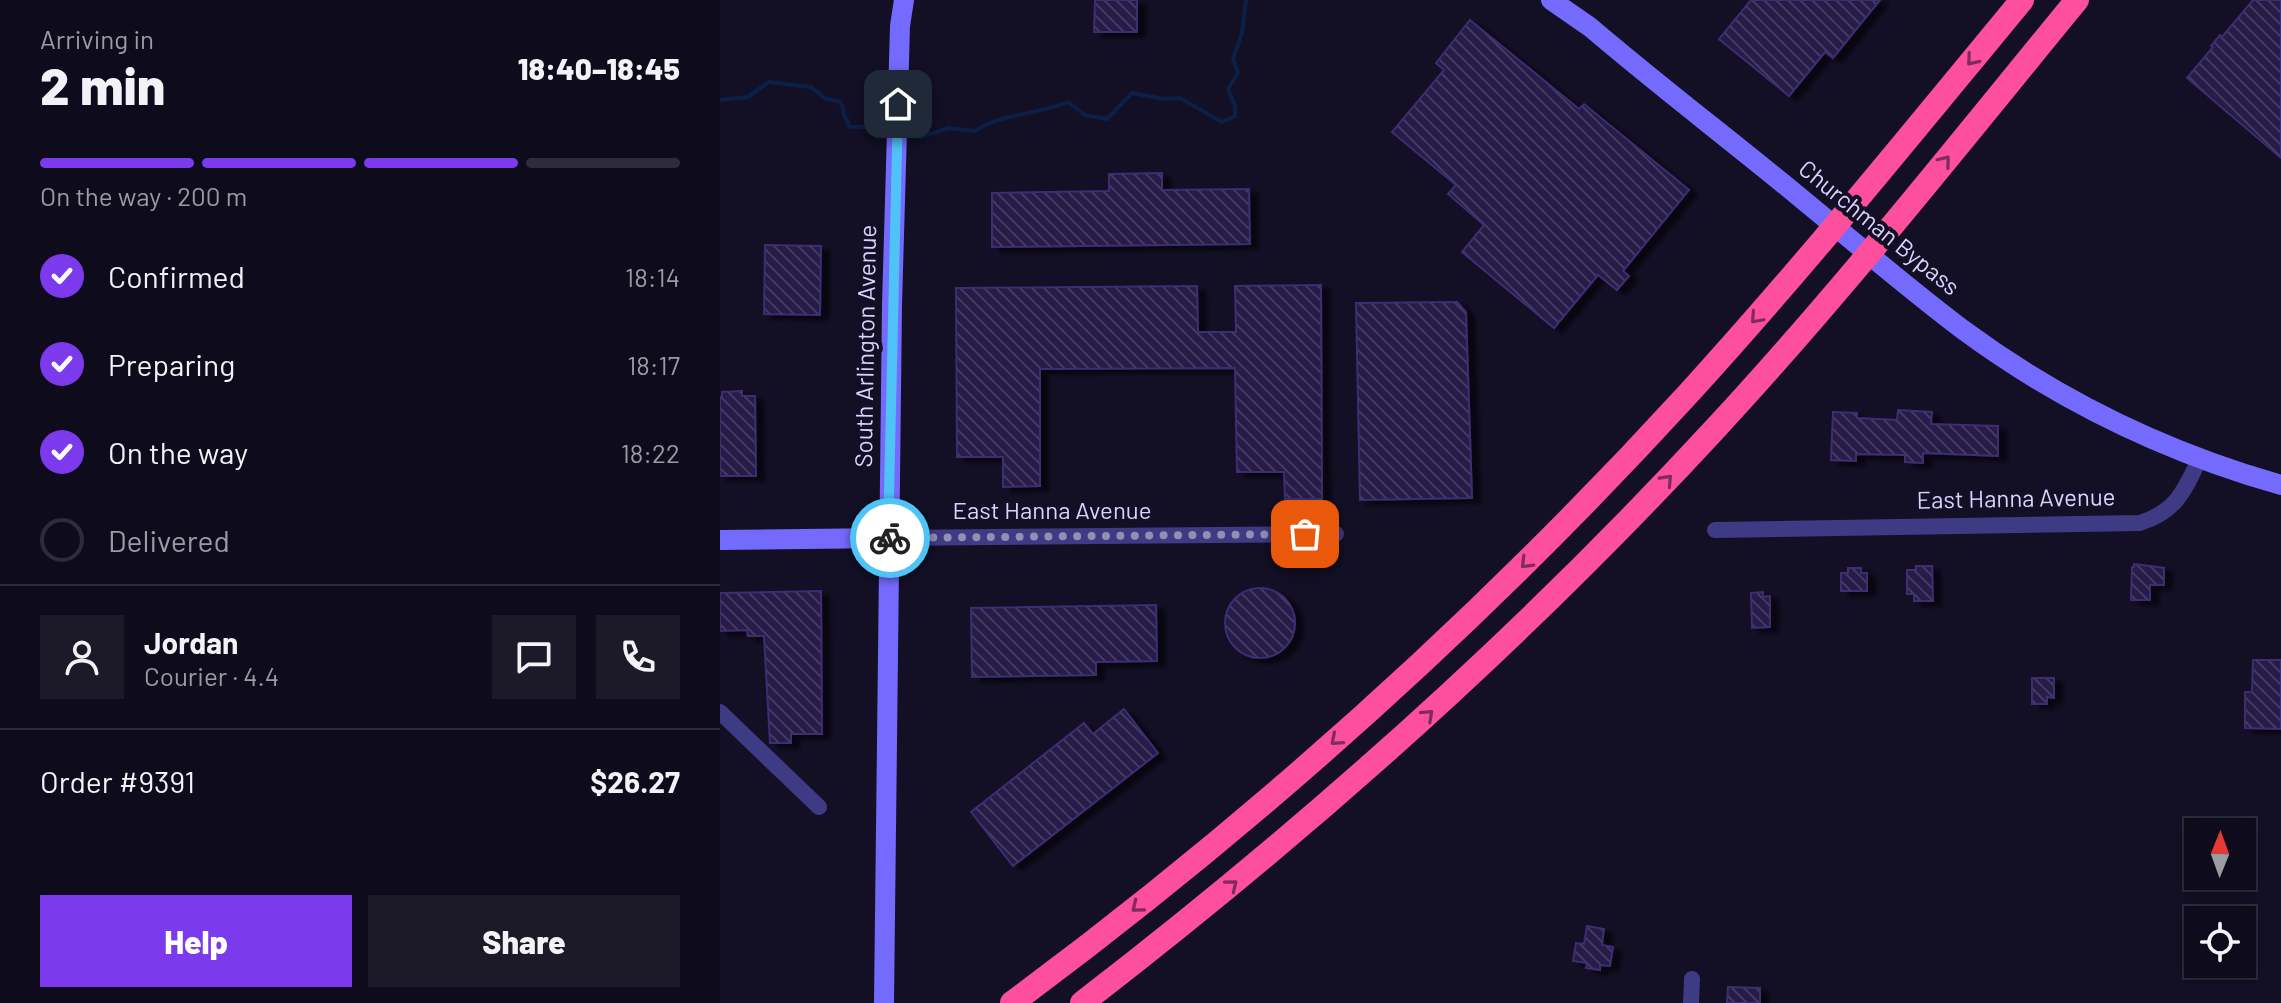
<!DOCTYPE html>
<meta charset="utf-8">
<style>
:root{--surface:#0e0b1c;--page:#1c1929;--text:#f1f3f6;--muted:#9b9ba3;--line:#2e2b3b;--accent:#7c3aed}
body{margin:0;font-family:Barlow,sans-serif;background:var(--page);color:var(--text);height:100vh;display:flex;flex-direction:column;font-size:30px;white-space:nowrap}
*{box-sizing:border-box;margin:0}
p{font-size:26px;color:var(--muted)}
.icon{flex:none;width:44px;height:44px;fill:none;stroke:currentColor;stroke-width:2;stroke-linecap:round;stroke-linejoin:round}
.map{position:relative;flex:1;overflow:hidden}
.details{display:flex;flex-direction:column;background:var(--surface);width:720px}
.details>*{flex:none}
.needle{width:52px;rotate:1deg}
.controls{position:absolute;left:1464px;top:818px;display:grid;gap:16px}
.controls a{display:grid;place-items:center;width:72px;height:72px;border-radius:0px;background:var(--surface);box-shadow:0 4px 12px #0003,0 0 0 2px var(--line);font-size:40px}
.pin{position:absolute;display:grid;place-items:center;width:68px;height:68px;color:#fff;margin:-34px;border-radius:16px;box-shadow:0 4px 12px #0006}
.courier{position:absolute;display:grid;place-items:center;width:80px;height:80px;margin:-40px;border:6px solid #4fc3f7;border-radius:50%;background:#fff;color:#222;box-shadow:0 2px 10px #0007}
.overview em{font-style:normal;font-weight:800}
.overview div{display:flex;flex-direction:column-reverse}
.overview{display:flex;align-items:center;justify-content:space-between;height:136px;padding:0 40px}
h1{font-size:52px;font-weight:800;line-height:60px}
.bar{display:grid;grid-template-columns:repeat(4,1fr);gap:12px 8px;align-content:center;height:96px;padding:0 40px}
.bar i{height:10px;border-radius:6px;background:var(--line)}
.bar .active{background:var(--accent)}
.bar p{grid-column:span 4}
.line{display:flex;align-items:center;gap:20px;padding:0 40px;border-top:2px solid var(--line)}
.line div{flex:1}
.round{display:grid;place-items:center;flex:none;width:84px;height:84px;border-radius:0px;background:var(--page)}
ol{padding:0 40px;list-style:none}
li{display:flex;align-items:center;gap:24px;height:88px}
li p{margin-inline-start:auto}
li .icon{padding:8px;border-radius:50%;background:var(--accent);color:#fff;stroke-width:4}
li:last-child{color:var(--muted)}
li i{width:44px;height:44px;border:4px solid var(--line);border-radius:50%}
.button{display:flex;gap:16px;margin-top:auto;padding:16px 40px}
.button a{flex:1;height:92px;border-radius:0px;background:var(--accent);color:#fff;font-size:32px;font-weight:800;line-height:92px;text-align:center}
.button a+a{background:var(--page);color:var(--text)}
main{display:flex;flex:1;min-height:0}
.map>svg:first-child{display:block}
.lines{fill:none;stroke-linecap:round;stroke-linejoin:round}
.stream{stroke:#0c2047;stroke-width:4}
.building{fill:url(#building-back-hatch);stroke:#3d2d72;stroke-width:2;filter:url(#shadow)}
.street{stroke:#3f3a84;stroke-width:16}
.secondary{stroke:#746bfe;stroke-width:20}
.highway{stroke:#fe4f9d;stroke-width:24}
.oneway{stroke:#7d2c5b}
.done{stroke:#948eb3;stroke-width:8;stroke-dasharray:0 14.4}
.route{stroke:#4fc3f7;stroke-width:10}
.labels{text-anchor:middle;stroke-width:8;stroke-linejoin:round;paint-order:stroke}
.street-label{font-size:24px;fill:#dad3ff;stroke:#130f25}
</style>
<main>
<section class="details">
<div class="overview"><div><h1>2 min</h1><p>Arriving in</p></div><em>18:40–18:45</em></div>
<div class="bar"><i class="active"></i><i class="active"></i><i class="active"></i><i></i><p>On the way · 200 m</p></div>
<ol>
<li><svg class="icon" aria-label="check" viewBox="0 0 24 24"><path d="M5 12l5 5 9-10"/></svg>Confirmed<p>18:14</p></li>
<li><svg class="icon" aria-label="check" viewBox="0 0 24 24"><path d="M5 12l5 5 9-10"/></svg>Preparing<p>18:17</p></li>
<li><svg class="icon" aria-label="check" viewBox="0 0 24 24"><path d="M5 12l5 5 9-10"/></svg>On the way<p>18:22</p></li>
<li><i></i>Delivered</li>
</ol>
<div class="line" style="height:144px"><a class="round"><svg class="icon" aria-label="person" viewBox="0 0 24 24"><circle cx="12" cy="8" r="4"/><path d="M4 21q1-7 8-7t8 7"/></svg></a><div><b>Jordan</b><p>Courier · 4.4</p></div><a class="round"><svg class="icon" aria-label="chat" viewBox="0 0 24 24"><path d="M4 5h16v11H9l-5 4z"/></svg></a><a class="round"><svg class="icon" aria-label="phone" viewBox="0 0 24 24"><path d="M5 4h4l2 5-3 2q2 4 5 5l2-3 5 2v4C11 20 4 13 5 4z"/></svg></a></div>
<div class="line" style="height:104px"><div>Order #9391</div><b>$26.27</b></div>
<div class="button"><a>Help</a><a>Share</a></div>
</section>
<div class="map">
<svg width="1561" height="1003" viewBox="0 0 1561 1003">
<defs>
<pattern id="building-back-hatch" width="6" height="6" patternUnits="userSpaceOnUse" patternTransform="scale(2)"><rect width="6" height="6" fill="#251b46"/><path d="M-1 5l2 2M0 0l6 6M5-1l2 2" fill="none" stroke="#443b62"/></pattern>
<filter id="shadow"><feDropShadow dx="8" dy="4.5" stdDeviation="2" flood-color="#0009"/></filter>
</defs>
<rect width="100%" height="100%" fill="#130f25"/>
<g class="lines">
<g class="stream">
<path d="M 0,100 L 28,97 L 49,82 L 91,87 L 106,99 L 119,101 L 123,107 L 124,115 L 130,127 L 152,127"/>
<path d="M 196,129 L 201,137 L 229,128 L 255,131 C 281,113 318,115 348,102 L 365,115 L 387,119 L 412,93 L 444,99 L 460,98 L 502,122 L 515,116 L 515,106 L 508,89 L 518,73 L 513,59 L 522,33 L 526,0"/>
</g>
</g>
<g class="building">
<path d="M 375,0 L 417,0 L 417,32 L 374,32 Z"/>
<path d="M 1031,0 L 1160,0 L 1113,58 L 1105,52 L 1069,96 L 999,39 Z"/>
<path d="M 1533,0 L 1561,0 L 1561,158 L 1467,78 L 1493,47 L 1491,46 L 1500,35 L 1502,37 Z"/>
<path d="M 750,20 L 859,109 L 864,104 L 969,190 L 903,271 L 909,276 L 897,290 L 878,275 L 834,328 L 742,252 L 764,225 L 728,194 L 736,185 L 672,132 L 724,70 L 716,63 Z"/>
<path d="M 442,173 L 442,190 L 529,189 L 530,244 L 272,247 L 272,193 L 389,191 L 389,174 Z"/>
<path d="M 45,245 L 101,246 L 100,315 L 44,314 Z"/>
<path d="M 601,285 L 602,499 L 565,499 L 564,472 L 517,472 L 515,368 L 320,369 L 320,486 L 283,487 L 283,457 L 237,457 L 236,288 L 477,286 L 478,332 L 516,332 L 515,286 Z"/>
<path d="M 737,302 L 746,312 L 752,498 L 640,500 L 636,303 Z"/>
<path d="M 22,391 L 22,396 L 35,396 L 36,476 L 0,476 L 0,397 L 2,397 L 2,392 Z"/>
<path d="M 1178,410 L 1212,412 L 1211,424 L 1278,426 L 1278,456 L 1203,453 L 1203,463 L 1185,462 L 1185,455 L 1136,454 L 1136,461 L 1111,460 L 1113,412 L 1137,413 L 1137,418 L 1177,420 Z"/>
<path d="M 1414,564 L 1444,568 L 1444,585 L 1430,585 L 1430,600 L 1411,600 L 1412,567 L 1414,567 Z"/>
<path d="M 1196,566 L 1212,566 L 1213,601 L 1194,601 L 1194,594 L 1187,594 L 1187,570 L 1196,570 Z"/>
<path d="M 1128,568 L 1141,568 L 1141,573 L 1147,573 L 1147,591 L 1121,591 L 1121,573 L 1128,573 Z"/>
<circle cx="540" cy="623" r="35"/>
<path d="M 101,591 L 102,734 L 71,734 L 71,743 L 50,743 L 44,636 L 28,636 L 27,630 L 0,631 L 0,593 Z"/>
<path d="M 1043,592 L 1043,597 L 1050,596 L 1050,627 L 1032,628 L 1031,593 Z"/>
<path d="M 436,605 L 437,661 L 376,662 L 376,675 L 252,677 L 251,608 Z"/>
<path d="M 1533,660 L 1561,660 L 1561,729 L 1525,728 L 1525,692 L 1532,692 Z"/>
<path d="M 1312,678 L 1334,678 L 1334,698 L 1327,697 L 1327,704 L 1312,704 Z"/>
<path d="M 404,709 L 438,753 L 293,866 L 251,812 L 364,723 L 373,734 Z"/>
<path d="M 867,926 L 884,929 L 882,945 L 893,947 L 890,966 L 880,965 L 880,970 L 866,968 L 867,963 L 853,961 L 856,943 L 864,944 Z"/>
<path d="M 1008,987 L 1040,988 L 1040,1003 L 1007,1003 Z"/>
</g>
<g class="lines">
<g class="street">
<path d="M 995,530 L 1420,523 C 1457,511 1464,491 1480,458"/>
<path d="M 168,538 L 616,534"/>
<path d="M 0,712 L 99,807"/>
<path d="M 971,1003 L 972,979"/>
</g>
<g class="secondary">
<path d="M 831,0 L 870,27 C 938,85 1009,139 1077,195 C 1132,240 1185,286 1242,329 C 1338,400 1445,452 1561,485"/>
<path d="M 0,540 L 168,538"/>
<path d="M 164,1003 L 172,305 L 180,26 L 184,0"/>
</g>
<g class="highway">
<path d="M 292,1003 C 536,822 763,618 968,394 C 1084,267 1192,133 1302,0"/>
<path d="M 362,1003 C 588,829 801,639 994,430 C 1122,292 1238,145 1357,0"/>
</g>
</g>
<defs><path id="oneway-chevron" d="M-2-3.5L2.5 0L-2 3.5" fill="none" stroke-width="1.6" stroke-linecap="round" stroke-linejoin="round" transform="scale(2)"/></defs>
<g class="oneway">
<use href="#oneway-chevron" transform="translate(1252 60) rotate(130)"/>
<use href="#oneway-chevron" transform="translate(1225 161) rotate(-51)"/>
<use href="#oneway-chevron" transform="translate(1036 318) rotate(132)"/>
<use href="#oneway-chevron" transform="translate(947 480) rotate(-47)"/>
<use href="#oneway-chevron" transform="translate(806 563) rotate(135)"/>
<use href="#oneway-chevron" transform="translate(708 715) rotate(-43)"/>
<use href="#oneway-chevron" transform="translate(616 740) rotate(139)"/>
<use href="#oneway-chevron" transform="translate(512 885) rotate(-39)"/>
<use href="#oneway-chevron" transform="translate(417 907) rotate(141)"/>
</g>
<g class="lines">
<path class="done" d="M 170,538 L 585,534"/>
<path class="route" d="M 170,538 L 168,538 L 178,104"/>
</g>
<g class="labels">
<g class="street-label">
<text transform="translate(1159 228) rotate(39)" y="8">Churchman Bypass</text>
<text transform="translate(146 346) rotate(-89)" y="8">South Arlington Avenue</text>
<text transform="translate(1296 499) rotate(-1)" y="8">East Hanna Avenue</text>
<text x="332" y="519">East Hanna Avenue</text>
</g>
</g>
</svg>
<div class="controls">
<a><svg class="needle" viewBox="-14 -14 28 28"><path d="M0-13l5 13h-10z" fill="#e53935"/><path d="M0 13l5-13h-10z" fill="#9b9ba3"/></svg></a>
<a><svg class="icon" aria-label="locate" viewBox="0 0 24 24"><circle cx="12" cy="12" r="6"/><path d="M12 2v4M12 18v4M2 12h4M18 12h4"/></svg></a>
</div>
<div class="pin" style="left:585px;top:534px;background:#ea580c"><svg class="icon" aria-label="bag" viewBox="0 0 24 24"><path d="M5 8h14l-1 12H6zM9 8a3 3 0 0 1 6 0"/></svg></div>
<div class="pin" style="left:178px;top:104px;background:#1f2937"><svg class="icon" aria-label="home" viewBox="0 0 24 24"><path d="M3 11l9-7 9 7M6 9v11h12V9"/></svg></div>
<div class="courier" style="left:170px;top:538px"><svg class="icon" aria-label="bike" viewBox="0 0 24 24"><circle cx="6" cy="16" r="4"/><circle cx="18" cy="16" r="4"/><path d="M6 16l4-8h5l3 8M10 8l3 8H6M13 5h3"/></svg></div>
</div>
</main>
